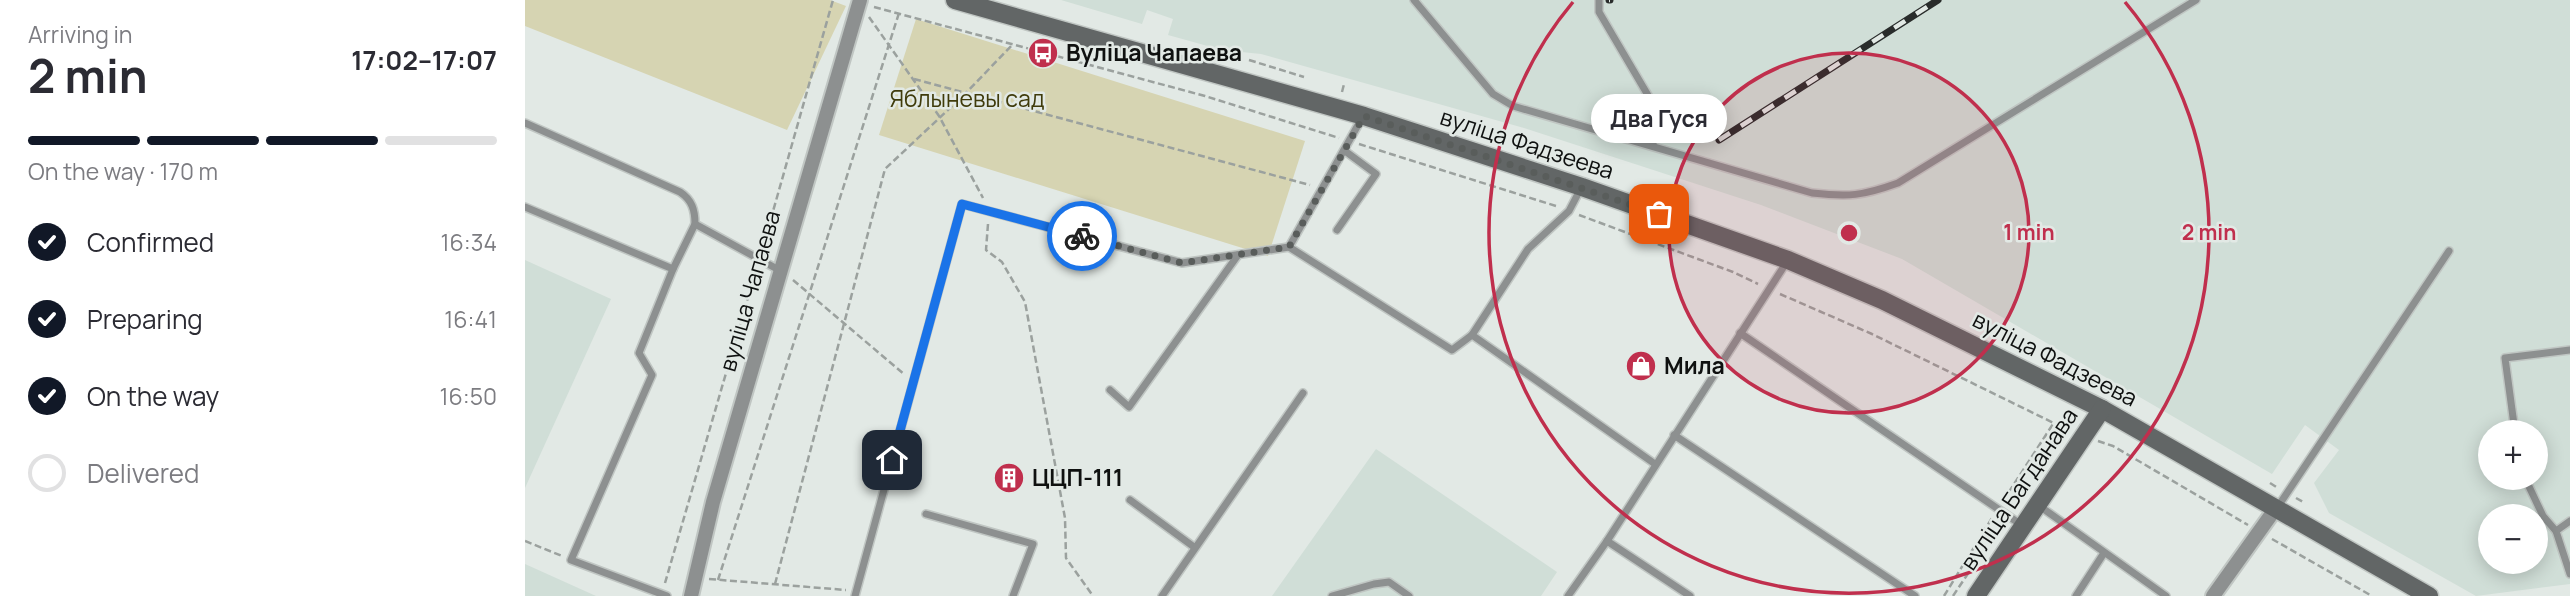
<!DOCTYPE html>
<meta charset="utf-8">
<style>
:root{--surface:#fff;--page:#f2f2f3;--text:#2b2b33;--muted:#7c7c81;--line:#e1e1e2;--accent:#111827}
body{margin:0;font-family:Manrope,sans-serif;background:var(--page);color:var(--text);height:100vh;display:flex;flex-direction:column;font-size:26px;white-space:nowrap}
*{box-sizing:border-box;margin:0}
p{font-size:23px;color:var(--muted)}
.icon{flex:none;width:38px;height:38px;fill:none;stroke:currentColor;stroke-width:2;stroke-linecap:round;stroke-linejoin:round}
.map{position:relative;flex:1;overflow:hidden}
.side{display:flex;flex-direction:column;background:var(--surface);width:525px}
.side>*{flex:none}
.tools{position:absolute;left:1953px;top:420px;display:grid;gap:14px}
.tools a{display:grid;place-items:center;width:70px;height:70px;border-radius:50%;background:var(--surface);box-shadow:0 4px 18px #0003;font-size:35px}
.pin{position:absolute;display:grid;place-items:center;width:60px;height:60px;color:#fff;margin:-30px;border-radius:14px;box-shadow:0 4px 10px #0006}
.courier{position:absolute;display:grid;place-items:center;width:70px;height:70px;margin:-35px;border:5px solid #1a73e8;border-radius:50%;background:#fff;color:#222;box-shadow:0 2px 9px #0007}
.bubble{position:absolute;height:49px;border-radius:24px;background:var(--surface);box-shadow:0 4px 18px #0003;font-size:23px;font-weight:700;line-height:49px;text-align:center}
.headline em{font-style:normal;font-weight:700}
.headline div{display:flex;flex-direction:column-reverse}
.headline{display:flex;align-items:center;justify-content:space-between;height:119px;padding:0 28px}
h1{font-size:46px;font-weight:700;line-height:52px}
.bar{display:grid;grid-template-columns:repeat(4,1fr);gap:10px 7px;align-content:center;height:84px;padding:0 28px}
.bar i{height:9px;border-radius:5px;background:var(--line)}
.bar .current{background:var(--accent)}
.bar p{grid-column:span 4}
ol{padding:0 28px;list-style:none}
li{display:flex;align-items:center;gap:21px;height:77px}
li p{margin-inline-start:auto}
li .icon{padding:7px;border-radius:50%;background:var(--accent);color:#fff;stroke-width:4}
li:last-child{color:var(--muted)}
li i{width:38px;height:38px;border:4px solid var(--line);border-radius:50%}
main{display:flex;flex:1;min-height:0}
.map>svg:first-child{display:block}
.built{fill:#d0ded7;fill-rule:evenodd}
.green{fill:#d6d4b2}
.lines{fill:none;stroke-linecap:round;stroke-linejoin:round}
.lane-casing{stroke:#c0c6c3;stroke-width:10}
.street-casing{stroke:#c0c6c3;stroke-width:18}
.secondary-casing{stroke:#c0c6c3;stroke-width:21}
.path{stroke:#9ba19e;stroke-width:2.5;stroke-dasharray:7 3.5;stroke-linecap:butt}
.lane{stroke:#8d9090;stroke-width:7}
.street{stroke:#8d9090;stroke-width:14}
.secondary{stroke:#626666;stroke-width:18}
.rail-casing{stroke:#292c2b;stroke-width:7}
.rail{stroke:#e2e9e5;stroke-width:4.5;stroke-dasharray:13;stroke-linecap:butt}
.done{stroke:#595d5b;stroke-width:7;stroke-dasharray:0 12.6}
.route{stroke:#1a73e8;stroke-width:9}
.ring{fill:none;stroke:#c02f4d;stroke-width:3.5}
.labels{text-anchor:middle;stroke-width:5;stroke-linejoin:round;paint-order:stroke}
.poi-label{font-size:23px;font-weight:bold;fill:#0f1110;stroke:#e2e9e5;text-anchor:start}
.park-label{font-size:23px;fill:#3f3b0b;stroke:#e2e9e5}
.street-label{font-size:23px;fill:#0f1110;stroke:#e2e9e5}
.centre{fill:#c02f4d;stroke:#e2e9e5;stroke-width:3.5}
.ring-label{font-size:21px;text-anchor:middle;font-weight:bold;fill:#c02f4d;stroke:#e2e9e5;stroke-width:5;stroke-linejoin:round;paint-order:stroke}
</style>
<main>
<section class="side">
<div class="headline"><div><h1>2 min</h1><p>Arriving in</p></div><em>17:02–17:07</em></div>
<div class="bar"><i class="current"></i><i class="current"></i><i class="current"></i><i></i><p>On the way · 170 m</p></div>
<ol>
<li><svg class="icon" aria-label="check" viewBox="0 0 24 24"><path d="M5 12l5 5 9-10"/></svg>Confirmed<p>16:34</p></li>
<li><svg class="icon" aria-label="check" viewBox="0 0 24 24"><path d="M5 12l5 5 9-10"/></svg>Preparing<p>16:41</p></li>
<li><svg class="icon" aria-label="check" viewBox="0 0 24 24"><path d="M5 12l5 5 9-10"/></svg>On the way<p>16:50</p></li>
<li><i></i>Delivered</li>
</ol>
</section>
<div class="map">
<svg width="2045" height="596" viewBox="0 0 2045 596">
<rect width="100%" height="100%" fill="#e2e9e5"/>
<g class="built">
<path d="M 536,0 L 2045,0 L 2045,584 L 1951,596 L 1804,513 L 1789,483 L 1814,450 L 1780,425 L 1747,474 L 1377,259 L 1236,205 L 999,128 L 736,54 L 697,50 L 643,35 L 648,19 L 622,10 L 617,24 ZM 1965,432 L 2011,432 L 2011,478 L 1965,478 ZM 1965,516 L 2011,516 L 2011,562 L 1965,562 Z"/>
<path d="M 0,260 L 86,299 L 0,488 Z"/>
<path d="M 851,449 L 1032,572 L 1016,596 L 747,596 Z"/>
<path d="M 0,564 L 71,596 L 0,596 Z"/>
</g>
<g class="green">
<path d="M 0,0 L 305,0 L 321,6 L 262,130 L 0,26 Z"/>
<path d="M 391,19 L 780,141 L 743,256 L 354,135 Z"/>
</g>
<g class="lines">
<g class="lane-casing">
<g id="lane">
<path d="M 889,0 L 968,94 L 988,106 L 1287,193 C 1324,197 1337,196 1373,183 L 1671,0"/>
<path d="M 1074,0 L 1074,12 L 1124,97 L 1129,117 L 1128,146"/>
<path d="M 837,118 L 764,247 L 927,350 L 947,335"/>
<path d="M 0,123 L 155,192 C 167,200 170,210 170,224 L 254,270"/>
<path d="M 1056,188 L 1044,211 L 1003,249 L 947,335 L 1130,464"/>
<path d="M 0,207 L 148,269 L 114,353 L 127,375 L 46,560 L 142,596"/>
<path d="M 812,230 L 851,174 L 820,151"/>
<path d="M 148,269 L 170,224"/>
<path d="M 1215,333 L 1498,526"/>
<path d="M 585,390 L 604,407 L 713,255"/>
<path d="M 1990,432 L 1980,358 L 2045,350"/>
<path d="M 1149,435 L 1390,596"/>
<path d="M 2000,478 L 2018,516 L 2031,531"/>
<path d="M 605,500 L 669,547"/>
<path d="M 1513,505 L 1641,596"/>
<path d="M 1752,508 L 1924,251"/>
<path d="M 401,514 L 508,544 L 488,596"/>
<path d="M 2045,521 L 2031,531 L 2045,574"/>
<path d="M 1082,541 L 1165,596"/>
<path d="M 330,596 L 437,204 L 657,263 L 764,247"/>
<path d="M 637,596 L 778,393"/>
<path d="M 807,596 L 849,584 L 864,582 L 884,596"/>
<path d="M 1043,596 L 1082,541 L 1263,260"/>
<path d="M 1551,596 L 1579,553"/>
</g>
</g>
<g class="street-casing">
<g id="street">
<path d="M 166,596 L 188,502 L 335,0"/>
<path d="M 1688,596 L 1751,508"/>
</g>
</g>
<g class="secondary-casing">
<g id="secondary">
<path d="M 430,0 L 839,116 L 1057,187 L 1263,260 L 1357,300 L 1577,409 L 1904,596"/>
<path d="M 1451,596 L 1577,409"/>
</g>
</g>
<g class="path">
<path d="M 349,7 L 680,96 L 814,138"/>
<path d="M 344,17 L 414,116 L 458,198"/>
<path d="M 518,53 L 522,41"/>
<path d="M 724,60 L 779,77"/>
<path d="M 389,79 L 785,185"/>
<path d="M 817,92 L 819,84"/>
<path d="M 834,144 L 1031,206"/>
<path d="M 1054,215 L 1208,272 L 1233,284"/>
<path d="M 463,224 L 461,250 L 477,262 L 500,302 L 540,518 L 541,558 L 568,596"/>
<path d="M 237,250 L 308,0"/>
<path d="M 268,280 L 380,375"/>
<path d="M 1255,294 L 1347,334 L 1543,430"/>
<path d="M 1573,441 L 1588,446 L 1723,525"/>
<path d="M 1745,483 L 1753,488"/>
<path d="M 1771,498 L 1780,503"/>
<path d="M 1478,501 L 1528,424"/>
<path d="M 1747,539 L 1847,596"/>
<path d="M 0,541 L 37,556"/>
<path d="M 184,579 L 321,590"/>
<path d="M 193,580 L 374,13"/>
<path d="M 140,583 L 231,270"/>
<path d="M 250,584 L 360,169 L 441,93 L 488,44"/>
<path d="M 1419,596 L 1467,518"/>
<path d="M 1428,596 L 1444,572"/>
</g>
<use href="#lane" class="lane"/>
<use href="#street" class="street"/>
<use href="#secondary" class="secondary"/>
<g class="rail-casing">
<g id="rail">
<path d="M 1084,0 L 1085,0"/>
<path d="M 1194,140 L 1413,0"/>
</g>
</g>
<use href="#rail" class="rail"/>
</g>
<g class="lines">
<path class="done" d="M 557,236 L 657,263 L 764,247 L 839,116 L 1134,214"/>
<path class="route" d="M 367,460 L 437,204 L 557,236"/>
</g>
<circle cx="1324" cy="233" r="180" fill="#c02f4d" fill-opacity=".12"/>
<g class="ring">
<circle cx="1324" cy="233" r="180"/>
<path d="M1600 2A360 360 0 1 1 1048 2"/>
</g>
<defs>
<g id="bus-disc" transform="scale(1.575)"><circle r="9.5" fill="#c02f4d" stroke="#e2e9e5"/><path d="M-5-6H5V4H4V6H2V4H-2V6H-4V4H-5ZM-3.5-4V0h7V-4ZM-3.5 1.2v1.5H-2V1.2ZM2 1.2v1.5H3.5V1.2Z" fill="#fff"/></g>
<g id="shop-disc" transform="scale(1.575)"><circle r="9.5" fill="#c02f4d" stroke="#e2e9e5"/><path d="M-5-2.5h2.3a2.7 3.5 0 0 1 5.4 0H5L5.5 6h-11ZM-1.5-2.5h3a1.5 2.3 0 0 0-3 0Z" fill="#fff"/></g>
<g id="building-disc" transform="scale(1.575)"><circle r="9.5" fill="#c02f4d" stroke="#e2e9e5"/><path d="M-4-6H4V6H1V3H-1V6H-4ZM-2.5-4.3h1.7v1.8h-1.7ZM.8-4.3h1.7v1.8H.8ZM-2.5-1h1.7V.8h-1.7ZM.8-1h1.7V.8H.8Z" fill="#fff"/></g>
</defs>
<g fill-rule="evenodd">
<use href="#bus-disc" x="518" y="53"/>
<use href="#shop-disc" x="1116" y="366"/>
<use href="#building-disc" x="484" y="478"/>
</g>
<g class="labels">
<g class="poi-label">
<text x="541" y="61">Вуліца Чапаева</text>
<text x="1139" y="374">Мила</text>
<text x="507" y="486">ЦЦП-111</text>
</g>
<g class="park-label">
<text x="442" y="107">Яблыневы сад</text>
</g>
<g class="street-label">
<text transform="translate(1002 144) rotate(18)" y="8">вуліца Фадзеева</text>
<text transform="translate(225 291) rotate(-74)" y="8">вуліца Чапаева</text>
<text transform="translate(1530 359) rotate(27)" y="8">вуліца Фадзеева</text>
<text transform="translate(1494 489) rotate(-56)" y="8">вуліца Багданава</text>
</g>
</g>
<circle cx="1324" cy="233" r="10" class="centre"/>
<g class="ring-label">
<text x="1504" y="240">1 min</text>
<text x="1684" y="240">2 min</text>
</g>
</svg>
<div class="tools">
<a>+</a>
<a>−</a>
</div>
<div class="pin" style="left:1134px;top:214px;background:#ea580c"><svg class="icon" aria-label="bag" viewBox="0 0 24 24"><path d="M5 8h14l-1 12H6zM9 8a3 3 0 0 1 6 0"/></svg></div>
<div class="pin" style="left:367px;top:460px;background:#1f2937"><svg class="icon" aria-label="home" viewBox="0 0 24 24"><path d="M3 11l9-7 9 7M6 9v11h12V9"/></svg></div>
<div class="courier" style="left:557px;top:236px"><svg class="icon" aria-label="bike" viewBox="0 0 24 24"><circle cx="6" cy="16" r="4"/><circle cx="18" cy="16" r="4"/><path d="M6 16l4-8h5l3 8M10 8l3 8H6M13 5h3"/></svg></div>
<div class="bubble" style="left:1066px;top:94px;width:136px">Два Гуся</div>
</div>
</main>
